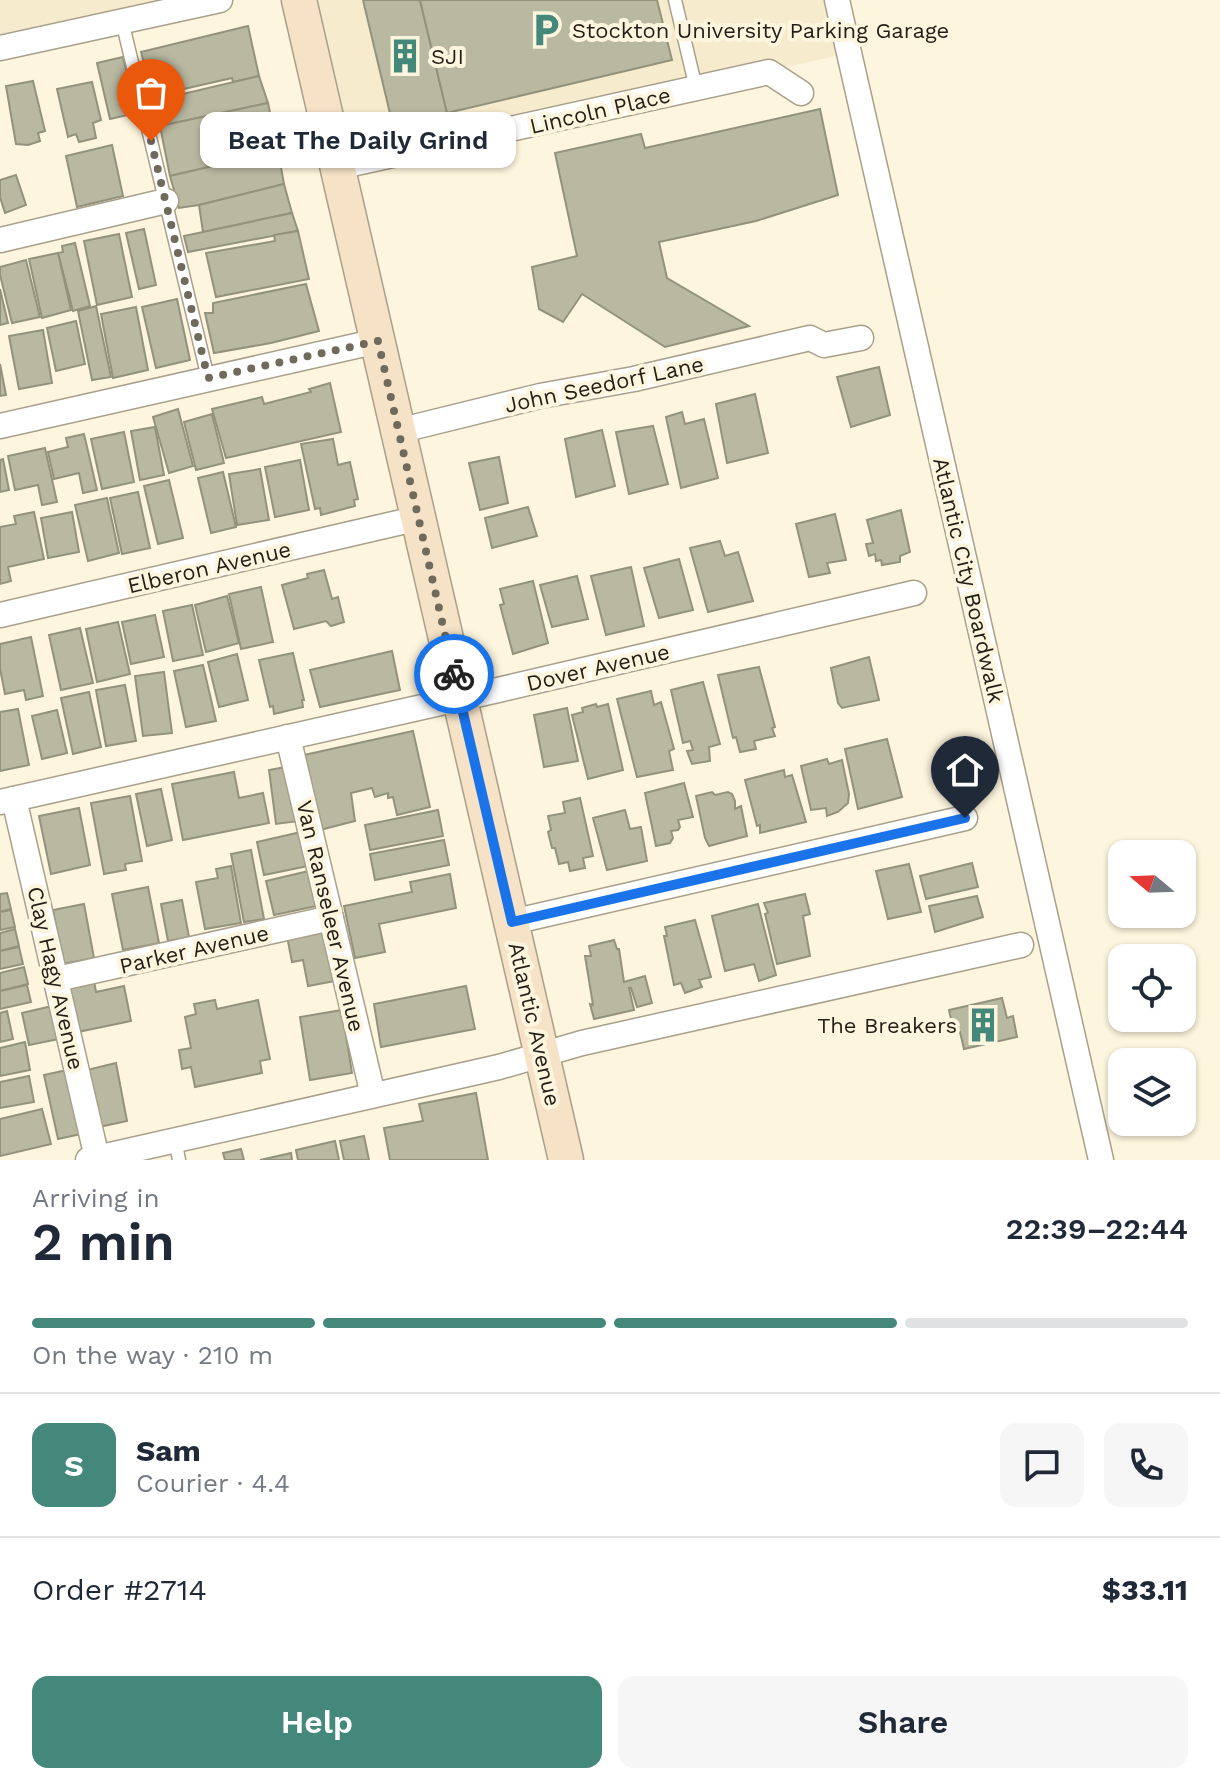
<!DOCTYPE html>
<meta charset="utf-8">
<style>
:root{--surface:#fff;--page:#f6f6f7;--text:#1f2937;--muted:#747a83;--line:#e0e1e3;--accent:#44887b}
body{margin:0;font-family:"Work Sans",sans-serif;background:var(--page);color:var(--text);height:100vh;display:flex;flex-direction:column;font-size:30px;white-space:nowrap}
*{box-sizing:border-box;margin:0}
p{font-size:26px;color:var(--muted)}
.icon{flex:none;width:44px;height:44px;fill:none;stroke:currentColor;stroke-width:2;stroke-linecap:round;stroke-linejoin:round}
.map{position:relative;height:1160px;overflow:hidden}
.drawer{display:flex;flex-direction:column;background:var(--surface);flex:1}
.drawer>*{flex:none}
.needle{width:52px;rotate:289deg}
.tools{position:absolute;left:1108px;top:840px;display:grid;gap:16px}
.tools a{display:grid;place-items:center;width:88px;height:88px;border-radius:16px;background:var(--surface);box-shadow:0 2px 6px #0004;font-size:40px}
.pin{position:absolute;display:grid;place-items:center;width:68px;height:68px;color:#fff;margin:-82px -34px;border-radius:50% 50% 50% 0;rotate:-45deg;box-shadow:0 0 8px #0007}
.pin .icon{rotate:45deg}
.courier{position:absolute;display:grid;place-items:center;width:80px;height:80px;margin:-40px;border:6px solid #1a73e8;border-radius:50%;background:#fff;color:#222;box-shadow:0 2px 10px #0007}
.bubble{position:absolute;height:56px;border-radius:16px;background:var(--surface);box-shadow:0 2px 6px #0004;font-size:26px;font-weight:600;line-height:56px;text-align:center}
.summary em{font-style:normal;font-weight:600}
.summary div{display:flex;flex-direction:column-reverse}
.summary{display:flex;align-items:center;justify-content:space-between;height:136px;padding:0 32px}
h1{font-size:52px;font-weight:600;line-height:60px}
.bar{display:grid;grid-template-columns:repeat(4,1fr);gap:12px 8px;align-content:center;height:96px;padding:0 32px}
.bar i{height:10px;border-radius:6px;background:var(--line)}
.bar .current{background:var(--accent)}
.bar p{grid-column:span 4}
.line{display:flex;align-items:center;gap:20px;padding:0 32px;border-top:2px solid var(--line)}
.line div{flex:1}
.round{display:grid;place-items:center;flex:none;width:84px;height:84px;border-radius:16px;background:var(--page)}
.button{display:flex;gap:16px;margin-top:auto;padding:16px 32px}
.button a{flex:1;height:92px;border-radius:16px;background:var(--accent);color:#fff;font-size:32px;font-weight:600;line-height:92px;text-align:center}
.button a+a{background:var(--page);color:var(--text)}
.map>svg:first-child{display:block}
.built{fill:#f6ebcc}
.building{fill:#b9b9a2;stroke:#93937d;stroke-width:2}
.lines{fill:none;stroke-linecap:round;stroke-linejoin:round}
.lane-casing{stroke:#a9a08b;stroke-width:15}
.street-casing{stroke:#a9a08b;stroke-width:27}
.secondary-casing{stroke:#a9a08b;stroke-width:37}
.lane{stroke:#fff;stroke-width:12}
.street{stroke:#fff;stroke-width:24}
.secondary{stroke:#f6e2c7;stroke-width:34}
.done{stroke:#706a5d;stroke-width:8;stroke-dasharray:0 14.4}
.route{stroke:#1a73e8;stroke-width:10}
.labels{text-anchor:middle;stroke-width:8;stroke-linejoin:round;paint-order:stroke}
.poi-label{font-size:22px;fill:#231f17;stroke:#fef5de;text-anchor:start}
.street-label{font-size:22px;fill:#231f17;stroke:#fef5de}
</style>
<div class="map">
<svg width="1220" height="1160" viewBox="0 0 1220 1160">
<rect width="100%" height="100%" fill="#fef5de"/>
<g class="built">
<path d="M 0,0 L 220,0 L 0,48 Z"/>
<path d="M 299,0 L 837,0 L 849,53 L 338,167 Z"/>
</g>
<g class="building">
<path d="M 363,0 L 420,0 L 447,113 L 393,126 Z"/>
<path d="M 420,0 L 657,0 L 672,60 L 447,113 Z"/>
<path d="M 248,26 L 259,76 L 233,82 L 232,78 L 153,96 L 141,52 Z"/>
<path d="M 123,57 L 136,113 L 110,119 L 97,63 Z"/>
<path d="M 259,76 L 268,103 L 160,126 L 153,101 Z"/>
<path d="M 33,81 L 45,131 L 38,133 L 40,141 L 28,145 L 16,144 L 6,86 Z"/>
<path d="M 92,82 L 101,120 L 93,123 L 96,138 L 79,142 L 76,134 L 68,137 L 57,89 Z"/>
<path d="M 268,103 L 278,151 L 170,176 L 160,126 Z"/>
<path d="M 820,109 L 838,195 L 756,221 L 659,242 L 667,278 L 749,326 L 665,347 L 582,294 L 563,322 L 539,309 L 532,267 L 577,256 L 555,153 L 641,134 L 645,148 Z"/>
<path d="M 112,145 L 123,196 L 77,207 L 66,156 Z"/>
<path d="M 278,151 L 284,184 L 199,205 L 179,208 L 170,176 Z"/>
<path d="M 16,175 L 26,205 L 5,213 L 0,197 L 0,180 Z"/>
<path d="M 284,184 L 292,213 L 203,232 L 199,205 Z"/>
<path d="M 292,213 L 298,231 L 188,252 L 184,236 Z"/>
<path d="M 144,229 L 156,285 L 139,289 L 126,233 Z"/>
<path d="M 298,231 L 309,279 L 216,297 L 206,253 L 275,241 L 274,235 Z"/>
<path d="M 119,234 L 132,297 L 97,305 L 84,241 Z"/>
<path d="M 75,243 L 90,306 L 73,311 L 58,253 L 63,252 L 62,246 Z"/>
<path d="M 58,253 L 71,310 L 42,318 L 29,259 Z"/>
<path d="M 26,260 L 40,317 L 12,323 L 0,275 L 0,267 Z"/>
<path d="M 306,284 L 319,331 L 271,343 L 214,353 L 205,313 L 213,313 L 213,303 Z"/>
<path d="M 0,289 L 8,323 L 0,325 Z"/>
<path d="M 177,299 L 190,360 L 156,368 L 142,307 Z"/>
<path d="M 96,306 L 111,377 L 92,380 L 78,311 Z"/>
<path d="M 136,307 L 148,370 L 113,378 L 101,314 Z"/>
<path d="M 76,321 L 85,364 L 56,371 L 47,328 Z"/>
<path d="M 43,330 L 52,383 L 19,389 L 9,336 Z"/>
<path d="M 0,364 L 6,395 L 0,396 Z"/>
<path d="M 879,367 L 890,415 L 851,427 L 837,377 Z"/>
<path d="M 330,383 L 341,432 L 226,458 L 212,409 L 262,397 L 264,404 L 311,392 L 309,389 Z"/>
<path d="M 755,394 L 768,453 L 727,463 L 716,404 Z"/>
<path d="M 178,409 L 193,466 L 169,473 L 153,417 Z"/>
<path d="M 682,412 L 685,424 L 704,419 L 718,478 L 681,488 L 666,417 Z"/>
<path d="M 212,414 L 224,463 L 196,470 L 184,422 Z"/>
<path d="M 653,426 L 668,484 L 629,494 L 616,432 Z"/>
<path d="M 155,427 L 164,475 L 140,480 L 131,431 Z"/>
<path d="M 602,430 L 615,486 L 576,497 L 565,439 Z"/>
<path d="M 124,432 L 134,482 L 102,489 L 91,439 Z"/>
<path d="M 84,434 L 97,490 L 83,493 L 79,473 L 54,479 L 48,452 L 68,447 L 66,438 Z"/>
<path d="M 333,439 L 338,465 L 350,462 L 358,499 L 354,500 L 355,506 L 321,515 L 320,508 L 315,509 L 301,444 Z"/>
<path d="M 45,448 L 57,502 L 42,505 L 38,485 L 15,490 L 8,456 Z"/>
<path d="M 499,457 L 508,503 L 480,510 L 469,463 Z"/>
<path d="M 3,459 L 9,490 L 0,492 L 0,460 Z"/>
<path d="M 300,460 L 309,510 L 275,517 L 265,467 Z"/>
<path d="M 260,469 L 269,520 L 237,525 L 229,474 Z"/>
<path d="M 223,472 L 236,527 L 211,533 L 198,478 Z"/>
<path d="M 169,480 L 183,538 L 158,544 L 144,486 Z"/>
<path d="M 138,492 L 150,548 L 122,554 L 110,498 Z"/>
<path d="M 107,498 L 119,553 L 88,561 L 75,505 Z"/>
<path d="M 528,507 L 537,536 L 492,548 L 485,518 Z"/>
<path d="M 901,510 L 910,552 L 900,556 L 900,562 L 882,565 L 881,560 L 876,561 L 875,554 L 869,556 L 866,544 L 873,543 L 867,520 Z"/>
<path d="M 34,512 L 44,559 L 8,567 L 11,581 L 0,584 L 0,527 L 16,524 L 14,516 Z"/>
<path d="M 72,512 L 79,552 L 48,558 L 41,518 Z"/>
<path d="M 835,514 L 846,560 L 827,563 L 830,573 L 809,577 L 796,524 Z"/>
<path d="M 720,541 L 725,556 L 738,552 L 753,601 L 708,612 L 690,548 Z"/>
<path d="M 679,559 L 693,610 L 659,618 L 644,568 Z"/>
<path d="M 631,567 L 644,626 L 606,635 L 591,576 Z"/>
<path d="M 324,570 L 332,599 L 338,597 L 344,622 L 331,626 L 326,621 L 294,629 L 282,585 L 308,578 L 307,574 Z"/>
<path d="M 577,576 L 588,619 L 552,627 L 540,585 Z"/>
<path d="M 533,581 L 548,643 L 513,654 L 500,605 L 504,604 L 500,589 Z"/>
<path d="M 261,587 L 273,642 L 241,649 L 229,594 Z"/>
<path d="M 227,596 L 239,643 L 206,652 L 195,605 Z"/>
<path d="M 192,605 L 203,655 L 173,661 L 163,611 Z"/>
<path d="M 155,615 L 164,657 L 131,664 L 122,622 Z"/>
<path d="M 118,622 L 130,674 L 97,682 L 86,629 Z"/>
<path d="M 80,628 L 93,683 L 61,690 L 49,635 Z"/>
<path d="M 31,637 L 43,696 L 26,700 L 24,690 L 5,694 L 0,669 L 0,644 Z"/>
<path d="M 392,651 L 400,690 L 320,707 L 310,670 Z"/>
<path d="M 293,653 L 304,700 L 302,700 L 303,707 L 274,714 L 273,706 L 270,707 L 259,660 Z"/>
<path d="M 237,654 L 248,700 L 219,707 L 208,662 Z"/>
<path d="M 869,657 L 879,700 L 842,708 L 838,703 L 831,668 Z"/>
<path d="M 203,665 L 216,721 L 186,727 L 174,671 Z"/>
<path d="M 759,667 L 775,727 L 772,728 L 775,736 L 754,741 L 756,749 L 740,752 L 736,737 L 733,738 L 718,675 Z"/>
<path d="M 164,672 L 172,733 L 143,736 L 135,676 Z"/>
<path d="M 703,682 L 720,744 L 709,747 L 710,761 L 692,764 L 687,751 L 693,750 L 690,741 L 683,743 L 671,690 Z"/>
<path d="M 125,685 L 136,741 L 106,746 L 96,690 Z"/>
<path d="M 651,691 L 654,705 L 661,702 L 674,749 L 669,751 L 673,770 L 637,777 L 617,699 Z"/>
<path d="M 89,692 L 101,747 L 73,754 L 61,698 Z"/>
<path d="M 596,704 L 597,707 L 608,704 L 623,770 L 588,779 L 572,715 L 583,712 L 582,708 Z"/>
<path d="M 567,708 L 578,761 L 544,767 L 534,715 Z"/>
<path d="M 18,709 L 29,765 L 0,771 L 0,712 Z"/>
<path d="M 57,710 L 67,753 L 42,759 L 32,716 Z"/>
<path d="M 413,731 L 430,807 L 397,815 L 393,797 L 388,798 L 388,793 L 375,797 L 372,788 L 351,793 L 355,821 L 320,830 L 304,755 Z"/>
<path d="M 887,739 L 902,797 L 858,809 L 845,749 Z"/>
<path d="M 827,759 L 829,764 L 842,760 L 849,794 L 848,803 L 838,812 L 827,816 L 826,808 L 811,810 L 801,766 Z"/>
<path d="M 291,766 L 299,821 L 276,824 L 269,770 Z"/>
<path d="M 784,770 L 785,777 L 792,775 L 806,822 L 760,833 L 760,825 L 757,826 L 745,780 Z"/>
<path d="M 234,772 L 239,798 L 263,793 L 269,823 L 183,840 L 172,784 Z"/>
<path d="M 684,783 L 693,817 L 678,820 L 680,827 L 678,830 L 671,831 L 673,838 L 670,843 L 656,846 L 645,793 Z"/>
<path d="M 161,789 L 172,840 L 147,846 L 136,794 Z"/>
<path d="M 712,792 L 715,795 L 728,792 L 732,794 L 735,801 L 735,809 L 741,806 L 747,836 L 709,846 L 705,838 L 696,796 Z"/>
<path d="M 130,796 L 142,861 L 125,864 L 126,870 L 104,874 L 91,803 Z"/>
<path d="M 580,798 L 593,856 L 583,858 L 585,868 L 570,871 L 568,862 L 559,864 L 555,848 L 552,848 L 548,832 L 551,830 L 548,816 L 565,813 L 563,802 Z"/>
<path d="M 79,808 L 90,865 L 51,874 L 39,816 Z"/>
<path d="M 438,810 L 443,836 L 370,850 L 365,825 Z"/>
<path d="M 625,810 L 630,829 L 641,827 L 647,861 L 607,870 L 593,818 Z"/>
<path d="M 301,832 L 308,866 L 264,875 L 257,842 Z"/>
<path d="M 444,840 L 449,865 L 375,880 L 370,854 Z"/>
<path d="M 251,850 L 264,919 L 244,922 L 231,854 Z"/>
<path d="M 972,863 L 978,887 L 926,899 L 920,876 Z"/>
<path d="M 909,864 L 921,912 L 888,919 L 876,871 Z"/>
<path d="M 231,866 L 241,923 L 205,929 L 196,882 L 218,878 L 216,869 Z"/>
<path d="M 313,870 L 321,905 L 274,915 L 266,881 Z"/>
<path d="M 450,874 L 456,908 L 379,924 L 385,952 L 355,958 L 344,906 L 412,892 L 410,882 Z"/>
<path d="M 148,887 L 159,943 L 123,950 L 112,894 Z"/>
<path d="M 7,893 L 11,909 L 0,912 L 0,894 Z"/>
<path d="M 805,894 L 810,914 L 803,916 L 810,956 L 777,964 L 765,914 L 768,913 L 764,903 Z"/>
<path d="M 977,896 L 983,917 L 935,932 L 929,906 Z"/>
<path d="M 182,900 L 189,937 L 168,941 L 161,904 Z"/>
<path d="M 84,904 L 94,958 L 63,964 L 53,910 Z"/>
<path d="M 758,904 L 776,975 L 759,981 L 754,964 L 725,971 L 712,916 Z"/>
<path d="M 11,910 L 15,927 L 0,930 L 0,912 Z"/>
<path d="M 695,920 L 711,977 L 699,980 L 702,987 L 685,993 L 681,983 L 674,985 L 664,936 L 667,936 L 665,927 Z"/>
<path d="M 324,924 L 335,981 L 308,986 L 303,960 L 292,962 L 286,931 Z"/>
<path d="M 15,929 L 19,946 L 0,951 L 0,933 Z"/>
<path d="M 614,940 L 617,949 L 619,949 L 624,982 L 645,976 L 652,1003 L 637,1007 L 631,988 L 629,988 L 634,1010 L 594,1019 L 590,1004 L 593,1005 L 585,956 L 591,956 L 589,946 Z"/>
<path d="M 19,947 L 23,964 L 0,969 L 0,951 Z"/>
<path d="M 24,967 L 28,984 L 0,991 L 0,973 Z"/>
<path d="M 94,981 L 96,992 L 124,986 L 131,1021 L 78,1032 L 69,986 Z"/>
<path d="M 27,985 L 31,1002 L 0,1009 L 0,991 Z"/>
<path d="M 466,986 L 475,1029 L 381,1047 L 374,1004 Z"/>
<path d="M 1002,998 L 1007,1018 L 1013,1016 L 1017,1037 L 964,1049 L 960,1032 L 954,1033 L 949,1010 Z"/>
<path d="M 215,1000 L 217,1009 L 258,1000 L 270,1059 L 260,1061 L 262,1073 L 195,1087 L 191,1067 L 182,1069 L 179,1050 L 191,1048 L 185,1017 L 196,1014 L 194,1004 Z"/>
<path d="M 52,1006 L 59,1039 L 29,1045 L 22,1013 Z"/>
<path d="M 342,1010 L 352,1073 L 310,1080 L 300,1017 Z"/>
<path d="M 7,1011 L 13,1039 L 0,1042 L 0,1013 Z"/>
<path d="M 25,1042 L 30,1070 L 0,1076 L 0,1048 Z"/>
<path d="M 116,1063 L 127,1121 L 99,1127 L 87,1070 Z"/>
<path d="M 67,1070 L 81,1134 L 58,1139 L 44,1075 Z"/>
<path d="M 29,1076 L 34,1102 L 0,1108 L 0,1082 Z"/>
<path d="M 476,1093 L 488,1160 L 390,1160 L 384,1128 L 423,1121 L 419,1104 Z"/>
<path d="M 42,1109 L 51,1144 L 0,1156 L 0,1119 Z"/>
<path d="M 364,1136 L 369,1160 L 344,1160 L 340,1141 Z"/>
<path d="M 335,1141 L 339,1160 L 298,1160 L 296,1150 Z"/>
<path d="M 241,1149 L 244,1160 L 225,1160 L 223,1153 Z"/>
<path d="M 291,1153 L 292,1160 L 260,1160 Z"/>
</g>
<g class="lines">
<g class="lane-casing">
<g id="lane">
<path d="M 675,0 L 696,88"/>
<path d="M 122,21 L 208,378"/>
<path d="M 175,1140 L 179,1160"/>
</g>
</g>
<g class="street-casing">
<g id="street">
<path d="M 837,0 L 1101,1160"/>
<path d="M 0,48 L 220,0"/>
<path d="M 338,167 L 769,72 L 801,93"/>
<path d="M 0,240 L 166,201"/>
<path d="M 0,426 L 378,341"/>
<path d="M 398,431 L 540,396 L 634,379 L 810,338 L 824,345 L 861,338"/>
<path d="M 0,615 L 419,518"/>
<path d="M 288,737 L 373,1095"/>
<path d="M 14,799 L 97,1158"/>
<path d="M 0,802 L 498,690 L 914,593"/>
<path d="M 512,922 L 965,818"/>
<path d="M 57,979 L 331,918"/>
<path d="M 88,1160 L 499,1067 L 582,1043 L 1021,945"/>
</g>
</g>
<g class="secondary-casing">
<path id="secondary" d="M 299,0 L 566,1160"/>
</g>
<use href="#lane" class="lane"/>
<use href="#street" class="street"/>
<use href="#secondary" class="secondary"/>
</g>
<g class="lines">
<path class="done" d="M 151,141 L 208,378 L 378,341 L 454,674"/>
<path class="route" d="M 454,674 L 512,922 L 965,818"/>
</g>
<defs>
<g id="parking-bare" transform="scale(2.76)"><path d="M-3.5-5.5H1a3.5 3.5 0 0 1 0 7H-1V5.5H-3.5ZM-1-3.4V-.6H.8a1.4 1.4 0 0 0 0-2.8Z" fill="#44887b" stroke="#fef5de" stroke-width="2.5" paint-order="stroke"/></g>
<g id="building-bare" transform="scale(2.76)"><path d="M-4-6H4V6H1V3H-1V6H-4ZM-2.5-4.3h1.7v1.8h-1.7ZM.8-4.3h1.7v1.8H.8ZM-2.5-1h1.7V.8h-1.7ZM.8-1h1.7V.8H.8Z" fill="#44887b" stroke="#fef5de" stroke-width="2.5" paint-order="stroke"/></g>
</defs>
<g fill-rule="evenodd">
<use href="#parking-bare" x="546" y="30"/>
<use href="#building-bare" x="405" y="56"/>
<use href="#building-bare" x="983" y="1025"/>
</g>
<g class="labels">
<g class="poi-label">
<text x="572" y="38">Stockton University Parking Garage</text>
<text x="431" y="64">SJI</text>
<text x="957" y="1033" text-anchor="end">The Breakers</text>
</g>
<g class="street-label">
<text transform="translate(600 110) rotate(-13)" y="8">Lincoln Place</text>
<text transform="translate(604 384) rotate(-12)" y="8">John Seedorf Lane</text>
<text transform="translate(209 567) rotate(-13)" y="8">Elberon Avenue</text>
<text transform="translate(969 580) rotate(77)" y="8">Atlantic City Boardwalk</text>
<text transform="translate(598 667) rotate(-13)" y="8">Dover Avenue</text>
<text transform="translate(331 916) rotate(77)" y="8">Van Ranseleer Avenue</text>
<text transform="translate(194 949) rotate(-13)" y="8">Parker Avenue</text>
<text transform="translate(56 978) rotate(77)" y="8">Clay Hagy Avenue</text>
<text transform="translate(535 1024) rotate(77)" y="8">Atlantic Avenue</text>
</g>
</g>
</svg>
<div class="tools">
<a><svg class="needle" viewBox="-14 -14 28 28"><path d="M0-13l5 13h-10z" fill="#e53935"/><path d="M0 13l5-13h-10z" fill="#747a83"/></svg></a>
<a><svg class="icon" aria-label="locate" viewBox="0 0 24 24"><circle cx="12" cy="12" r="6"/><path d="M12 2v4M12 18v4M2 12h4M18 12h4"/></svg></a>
<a><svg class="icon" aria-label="layers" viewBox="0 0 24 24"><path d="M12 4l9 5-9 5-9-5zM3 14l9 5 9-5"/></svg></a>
</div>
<div class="pin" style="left:151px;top:141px;background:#ea580c"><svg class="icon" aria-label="bag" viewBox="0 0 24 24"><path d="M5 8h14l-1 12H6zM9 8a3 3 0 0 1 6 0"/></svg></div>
<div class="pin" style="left:965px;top:818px;background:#1f2937"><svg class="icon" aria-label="home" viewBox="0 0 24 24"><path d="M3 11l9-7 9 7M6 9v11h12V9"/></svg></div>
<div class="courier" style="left:454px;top:674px"><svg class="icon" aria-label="bike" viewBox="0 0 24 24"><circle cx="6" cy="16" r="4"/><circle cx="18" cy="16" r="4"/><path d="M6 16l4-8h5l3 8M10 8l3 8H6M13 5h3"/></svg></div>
<div class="bubble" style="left:200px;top:112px;width:316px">Beat The Daily Grind</div>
</div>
<section class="drawer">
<div class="summary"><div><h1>2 min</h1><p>Arriving in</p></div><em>22:39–22:44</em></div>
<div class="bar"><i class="current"></i><i class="current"></i><i class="current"></i><i></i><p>On the way · 210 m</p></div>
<div class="line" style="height:144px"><b class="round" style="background:var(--accent);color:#fff">S</b><div><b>Sam</b><p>Courier · 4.4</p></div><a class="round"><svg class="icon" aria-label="chat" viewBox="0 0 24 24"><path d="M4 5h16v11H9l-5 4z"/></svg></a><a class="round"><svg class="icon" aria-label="phone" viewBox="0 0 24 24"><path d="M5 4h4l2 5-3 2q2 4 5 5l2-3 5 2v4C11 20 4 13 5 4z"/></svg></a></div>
<div class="line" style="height:104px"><div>Order #2714</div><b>$33.11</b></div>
<div class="button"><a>Help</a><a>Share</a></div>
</section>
